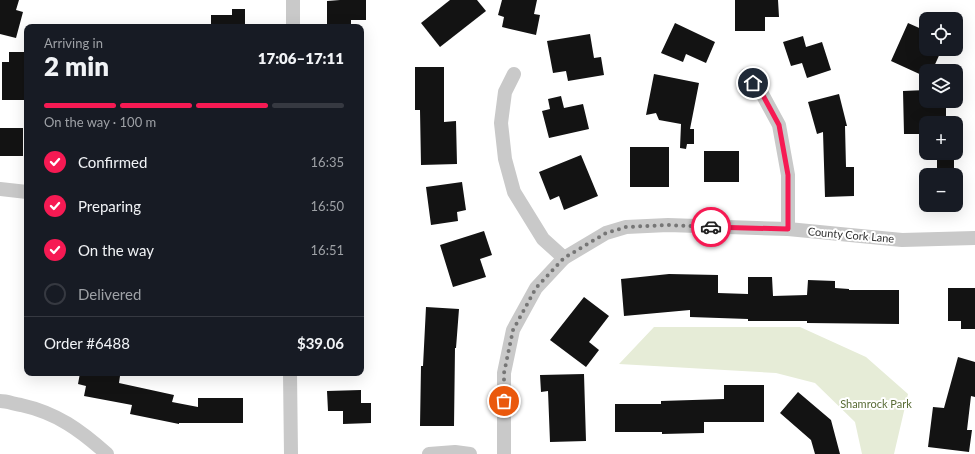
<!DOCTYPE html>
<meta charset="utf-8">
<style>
:root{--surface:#171b24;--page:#20242c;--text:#f1f3f6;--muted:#9ea1a6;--line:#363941;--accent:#f61a53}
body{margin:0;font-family:Lato,sans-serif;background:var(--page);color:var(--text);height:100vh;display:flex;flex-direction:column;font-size:15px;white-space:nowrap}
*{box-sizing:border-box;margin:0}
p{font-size:13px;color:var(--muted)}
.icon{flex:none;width:22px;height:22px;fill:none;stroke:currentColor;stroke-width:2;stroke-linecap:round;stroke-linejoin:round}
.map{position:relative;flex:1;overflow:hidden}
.sheet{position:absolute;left:24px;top:24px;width:340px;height:352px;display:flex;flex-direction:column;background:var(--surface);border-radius:8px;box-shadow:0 4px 16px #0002}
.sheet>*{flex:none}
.fabs{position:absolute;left:919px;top:12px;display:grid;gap:8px}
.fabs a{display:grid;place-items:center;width:44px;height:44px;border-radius:8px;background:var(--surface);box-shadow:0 4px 16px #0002;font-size:20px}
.pin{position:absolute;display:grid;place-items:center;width:34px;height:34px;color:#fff;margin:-17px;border:2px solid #fff;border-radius:50%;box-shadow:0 1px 4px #0007}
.courier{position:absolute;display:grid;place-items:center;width:40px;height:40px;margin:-20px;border:3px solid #f61a53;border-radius:50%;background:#fff;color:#222;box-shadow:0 1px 5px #0007}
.headline em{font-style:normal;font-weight:800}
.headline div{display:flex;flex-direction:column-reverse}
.headline{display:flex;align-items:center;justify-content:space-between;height:68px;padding:0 20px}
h1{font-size:26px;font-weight:800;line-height:30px}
.bar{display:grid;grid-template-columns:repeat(4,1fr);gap:6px 4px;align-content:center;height:48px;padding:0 20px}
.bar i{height:5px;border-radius:3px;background:var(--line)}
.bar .current{background:var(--accent)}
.bar p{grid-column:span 4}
.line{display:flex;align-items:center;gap:10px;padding:0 20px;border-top:1px solid var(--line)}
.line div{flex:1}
ol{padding:0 20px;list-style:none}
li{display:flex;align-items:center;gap:12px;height:44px}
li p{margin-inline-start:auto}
li .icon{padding:4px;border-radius:50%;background:var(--accent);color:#fff;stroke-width:4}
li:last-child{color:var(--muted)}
li i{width:22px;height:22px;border:2px solid var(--line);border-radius:50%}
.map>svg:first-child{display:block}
.green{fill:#e6ecd7}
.building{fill:#131313}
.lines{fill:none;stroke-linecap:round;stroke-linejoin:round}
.minor{stroke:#c9c9c9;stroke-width:14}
.done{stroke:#767676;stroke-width:4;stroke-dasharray:0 7.2}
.route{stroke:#f61a53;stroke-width:5}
.labels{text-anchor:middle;stroke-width:4;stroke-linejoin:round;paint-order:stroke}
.street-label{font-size:11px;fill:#2c2c2c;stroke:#fff}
.park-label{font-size:11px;fill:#586b35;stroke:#fff}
</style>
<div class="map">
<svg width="975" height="454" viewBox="0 0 975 454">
<rect width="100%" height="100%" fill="#fff"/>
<path class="green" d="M 654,327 L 800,327 L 866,357 L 908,394 L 894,454 L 862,454 L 855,422 L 815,383 L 776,373 L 619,364 Z"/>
<g class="building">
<path d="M 0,0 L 19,0 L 16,10 L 23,12 L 16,38 L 0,34 Z"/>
<path d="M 340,0 L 366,0 L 366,20 L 351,20 L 351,27 L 327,27 L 327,1 Z"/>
<path d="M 450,0 L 477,0 L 486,11 L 440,47 L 421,23 Z"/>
<path d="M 502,0 L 537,0 L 534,14 L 540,15 L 536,35 L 502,27 L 504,17 L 498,15 Z"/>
<path d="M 735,0 L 778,0 L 779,17 L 765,17 L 765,31 L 735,31 Z"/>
<path d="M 232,9 L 245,9 L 245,27 L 211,27 L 211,15 L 232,15 Z"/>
<path d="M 675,23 L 715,42 L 706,63 L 686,54 L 683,62 L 661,53 Z"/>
<path d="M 908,23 L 926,31 L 926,49 L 942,49 L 932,71 L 926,71 L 926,77 L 891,61 Z"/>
<path d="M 590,34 L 594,58 L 601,57 L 604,75 L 568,81 L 566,71 L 553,73 L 547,41 Z"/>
<path d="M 803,36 L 806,47 L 822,42 L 831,70 L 807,78 L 802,63 L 791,66 L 783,42 Z"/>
<path d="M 9,52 L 25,52 L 25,100 L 2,100 L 2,62 L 9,62 Z"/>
<path d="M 415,67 L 444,67 L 444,122 L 456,121 L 457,164 L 421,165 L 420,110 L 415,110 Z"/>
<path d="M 654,74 L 699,83 L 690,129 L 694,129 L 694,144 L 687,144 L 686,149 L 680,148 L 681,124 L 659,120 L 656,113 L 646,115 Z"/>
<path d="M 926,90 L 926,101 L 939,101 L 939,108 L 946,108 L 946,123 L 926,123 L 926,134 L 904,134 L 903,91 Z"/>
<path d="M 839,94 L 847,126 L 845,126 L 846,167 L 854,167 L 854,196 L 825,197 L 823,132 L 817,134 L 808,102 Z"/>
<path d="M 561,96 L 564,108 L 583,104 L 589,129 L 549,138 L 542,111 L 550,109 L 548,99 Z"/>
<rect x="0" y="128" width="23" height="28"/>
<rect x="630" y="147" width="39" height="40"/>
<rect x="704" y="151" width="35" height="31"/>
<rect x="937" y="153" width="17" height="22"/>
<path d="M 581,155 L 598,196 L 564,210 L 559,196 L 550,200 L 539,172 Z"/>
<path d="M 462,182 L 466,210 L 457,212 L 458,221 L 431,225 L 426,187 Z"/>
<path d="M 484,231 L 492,255 L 480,259 L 486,277 L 453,287 L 440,245 Z"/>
<path d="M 669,274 L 718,275 L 718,293 L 748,294 L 748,277 L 772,277 L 773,296 L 807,295 L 808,280 L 835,281 L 835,288 L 849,289 L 849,290 L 899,290 L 899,324 L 807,323 L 807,321 L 748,321 L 748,319 L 690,317 L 690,310 L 624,316 L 621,279 Z"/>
<path d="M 948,288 L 975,288 L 975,329 L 961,329 L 961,321 L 948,321 Z"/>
<path d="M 584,297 L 609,316 L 589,342 L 599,350 L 586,367 L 550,340 Z"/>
<path d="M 426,307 L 459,309 L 456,348 L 455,348 L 454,426 L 420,426 L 421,366 L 423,366 Z"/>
<path d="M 958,357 L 975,362 L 975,397 L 971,396 L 967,430 L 972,430 L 969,452 L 928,447 L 933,407 L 944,408 Z"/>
<path d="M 80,373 L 114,373 L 114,374 L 120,376 L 119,383 L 174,395 L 172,402 L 198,407 L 198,398 L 243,398 L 243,423 L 179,423 L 179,424 L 130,414 L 132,405 L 84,396 L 86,386 L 78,384 Z"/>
<path d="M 584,374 L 586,441 L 550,442 L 548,391 L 541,392 L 540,375 Z"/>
<path d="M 724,385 L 764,385 L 764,422 L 704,422 L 704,433 L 662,434 L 662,432 L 615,432 L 615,404 L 661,404 L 661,401 L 724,399 Z"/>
<path d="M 361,390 L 361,403 L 371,403 L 371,423 L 343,424 L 343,411 L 328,411 L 327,391 Z"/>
<path d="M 798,392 L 831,420 L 840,454 L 815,454 L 811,440 L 780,413 Z"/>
</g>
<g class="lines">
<g class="minor">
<path d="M 293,0 L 293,27"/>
<path d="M 514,74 L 505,92 L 501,123 L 505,159 L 514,192 L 543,239 L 564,258"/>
<path d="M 746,75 L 760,90 L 779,125 L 788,175 L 788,229"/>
<path d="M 0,189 L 27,192"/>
<path d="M 290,373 L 291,454"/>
<path d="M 0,401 C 7,401 14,404 21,405 C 57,413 80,430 107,454"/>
<path d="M 429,454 L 455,452 L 470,454"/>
<path d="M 504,454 L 504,373 L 513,330 L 536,288 L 564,258 L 606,233 L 626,227 L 668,225 L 788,229 L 902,240 L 975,238"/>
</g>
</g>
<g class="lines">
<path class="done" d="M 504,401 L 504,373 L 513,330 L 536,288 L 564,258 L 606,233 L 626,227 L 668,225 L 711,227"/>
<path class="route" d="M 711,227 L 788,229 L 788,175 L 779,125 L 760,90 L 753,83"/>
</g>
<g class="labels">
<g class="street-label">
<text transform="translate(851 235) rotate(5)" y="4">County Cork Lane</text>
</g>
<g class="park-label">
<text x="876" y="408">Shamrock Park</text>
</g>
</g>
</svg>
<div class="fabs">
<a><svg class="icon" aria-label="locate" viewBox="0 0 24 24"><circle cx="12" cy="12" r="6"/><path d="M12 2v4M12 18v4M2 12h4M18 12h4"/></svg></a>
<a><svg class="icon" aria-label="layers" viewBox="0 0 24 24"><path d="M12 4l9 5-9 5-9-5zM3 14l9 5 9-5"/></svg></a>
<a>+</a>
<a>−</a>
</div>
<div class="pin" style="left:504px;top:401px;background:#ea580c"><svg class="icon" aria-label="bag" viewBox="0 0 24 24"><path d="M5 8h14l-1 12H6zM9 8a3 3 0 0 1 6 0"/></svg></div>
<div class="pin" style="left:753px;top:83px;background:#1f2937"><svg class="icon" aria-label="home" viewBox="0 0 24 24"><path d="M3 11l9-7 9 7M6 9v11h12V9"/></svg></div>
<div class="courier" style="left:711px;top:227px"><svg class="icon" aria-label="car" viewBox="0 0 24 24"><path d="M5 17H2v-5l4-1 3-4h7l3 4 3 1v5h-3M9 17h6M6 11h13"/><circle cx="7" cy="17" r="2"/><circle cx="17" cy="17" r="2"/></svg></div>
<section class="sheet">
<div class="headline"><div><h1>2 min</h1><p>Arriving in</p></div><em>17:06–17:11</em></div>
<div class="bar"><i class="current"></i><i class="current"></i><i class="current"></i><i></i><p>On the way · 100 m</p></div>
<ol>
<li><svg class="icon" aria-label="check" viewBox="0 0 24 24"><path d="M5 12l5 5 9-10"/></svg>Confirmed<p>16:35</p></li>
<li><svg class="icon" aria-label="check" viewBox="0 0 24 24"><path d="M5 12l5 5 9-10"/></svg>Preparing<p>16:50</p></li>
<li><svg class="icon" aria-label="check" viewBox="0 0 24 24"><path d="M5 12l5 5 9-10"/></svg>On the way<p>16:51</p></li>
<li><i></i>Delivered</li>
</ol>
<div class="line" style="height:52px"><div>Order #6488</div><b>$39.06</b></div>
</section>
</div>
